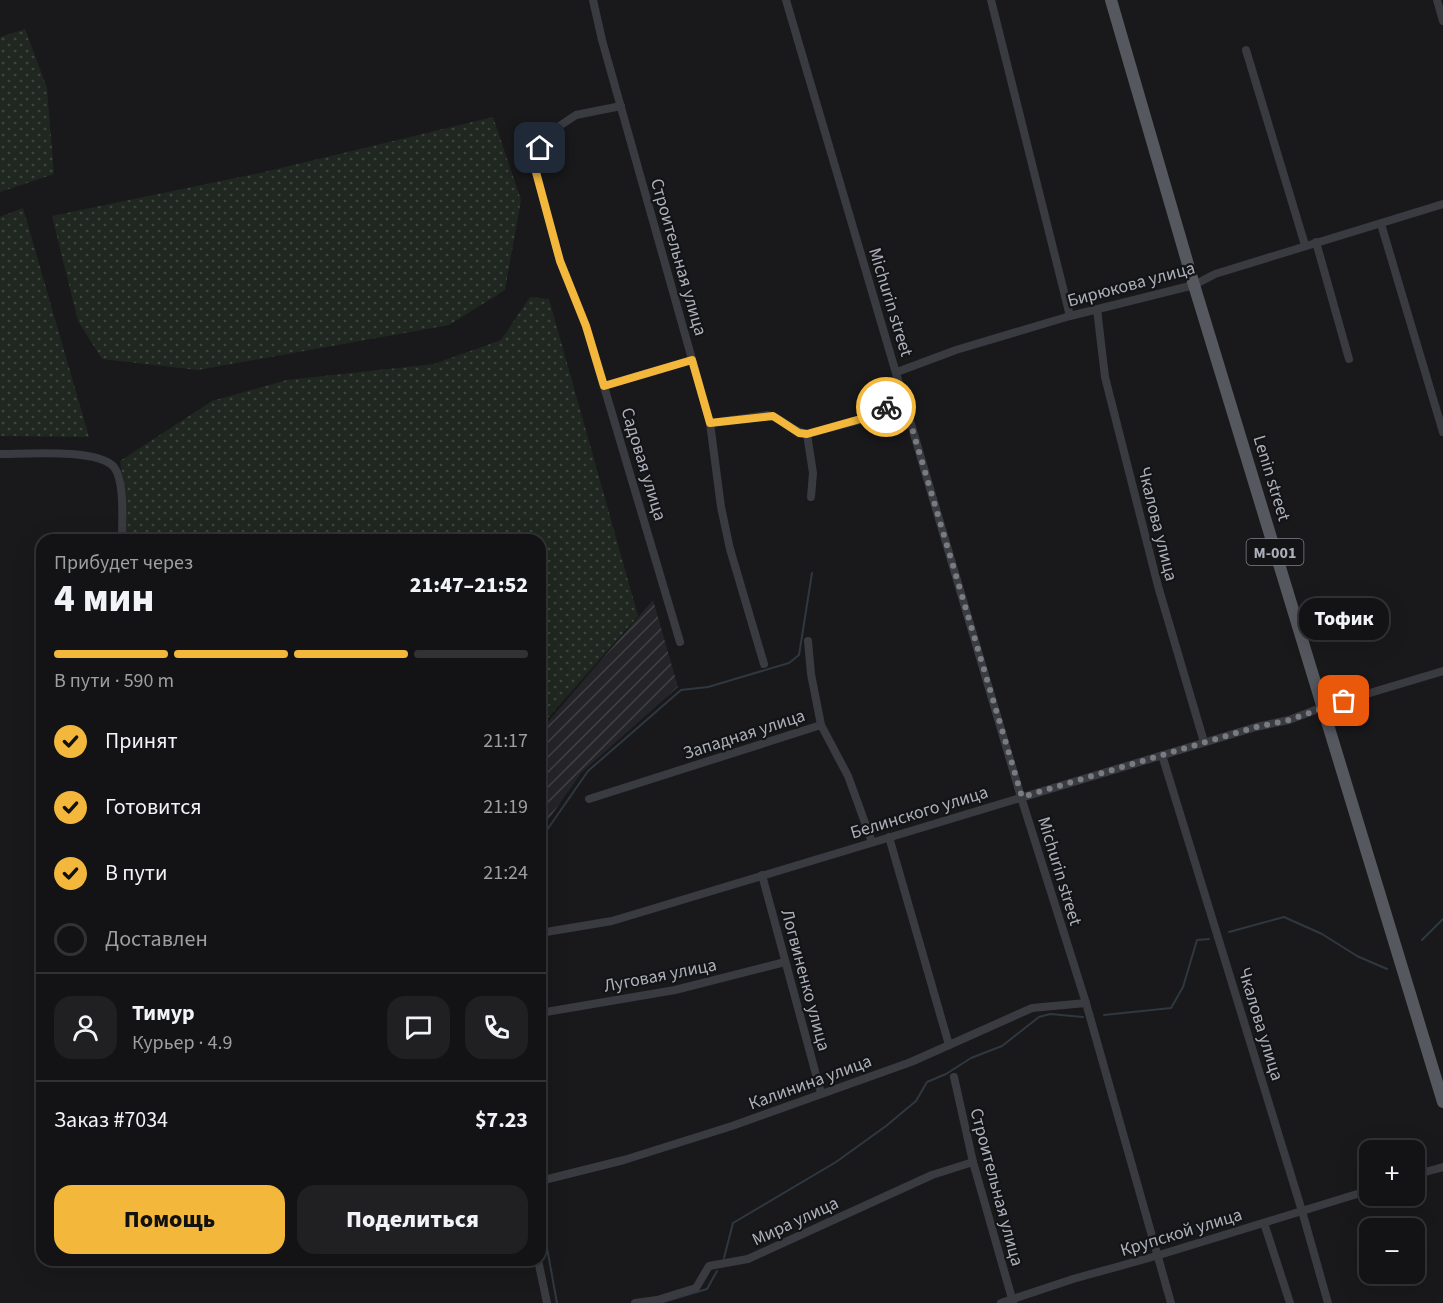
<!DOCTYPE html>
<html lang="ru">
<meta charset="utf-8">
<style>
:root{--surface:#131315;--page:#202022;--text:#f1f3f6;--muted:#9d9ea0;--line:#323234;--accent:#f2b73b}
body{margin:0;font-family:"Source Sans 3",sans-serif;background:var(--page);color:var(--text);height:100vh;display:flex;flex-direction:column;font-size:22px;white-space:nowrap}
*{box-sizing:border-box;margin:0}
p{font-size:20px;color:var(--muted)}
.icon{flex:none;width:33px;height:33px;fill:none;stroke:currentColor;stroke-width:2;stroke-linecap:round;stroke-linejoin:round}
.map{position:relative;flex:1;overflow:hidden}
.side{position:absolute;left:36px;top:534px;width:510px;height:732px;display:flex;flex-direction:column;background:var(--surface);border-radius:18px;box-shadow:0 6px 24px #0002,0 0 0 2px var(--line)}
.side>*{flex:none}
.controls{position:absolute;left:1359px;top:1140px;display:grid;gap:12px}
.controls a{display:grid;place-items:center;width:66px;height:66px;border-radius:12px;background:var(--surface);box-shadow:0 6px 24px #0002,0 0 0 2px var(--line);font-size:30px}
.pin{position:absolute;display:grid;place-items:center;width:51px;height:51px;color:#fff;margin:-26px;border-radius:12px;box-shadow:0 3px 9px #0006}
.courier{position:absolute;display:grid;place-items:center;width:60px;height:60px;margin:-30px;border:4px solid #f2b73b;border-radius:50%;background:#fff;color:#222;box-shadow:0 2px 8px #0007}
.bubble{position:absolute;height:42px;border-radius:18px;background:var(--surface);box-shadow:0 6px 24px #0002,0 0 0 2px var(--line);font-size:20px;font-weight:800;line-height:42px;text-align:center}
.headline em{font-style:normal;font-weight:800}
.headline div{display:flex;flex-direction:column-reverse}
.headline{display:flex;align-items:center;justify-content:space-between;height:102px;padding:0 18px}
h1{font-size:39px;font-weight:800;line-height:45px}
.bar{display:grid;grid-template-columns:repeat(4,1fr);gap:9px 6px;align-content:center;height:72px;padding:0 18px}
.bar i{height:8px;border-radius:4px;background:var(--line)}
.bar .current{background:var(--accent)}
.bar p{grid-column:span 4}
.line{display:flex;align-items:center;gap:15px;padding:0 18px;border-top:2px solid var(--line)}
.line div{flex:1}
.round{display:grid;place-items:center;flex:none;width:63px;height:63px;border-radius:18px;background:var(--page)}
ol{padding:0 18px;list-style:none}
li{display:flex;align-items:center;gap:18px;height:66px}
li p{margin-inline-start:auto}
li .icon{padding:6px;border-radius:50%;background:var(--accent);color:#111;stroke-width:4}
li:last-child{color:var(--muted)}
li i{width:33px;height:33px;border:3px solid var(--line);border-radius:50%}
.button{display:flex;gap:12px;margin-top:auto;padding:12px 18px}
.button a{flex:1;height:69px;border-radius:18px;background:var(--accent);color:#111;font-size:24px;font-weight:800;line-height:69px;text-align:center}
.button a+a{background:var(--page);color:var(--text)}
.map>svg:first-child{display:block}
.industrial{fill:url(#industrial-furrows)}
.grass{fill:url(#grass-dots)}
.lines{fill:none;stroke-linecap:round;stroke-linejoin:round}
.stream{stroke:#2f3840;stroke-width:2}
.street{stroke:#3a3b41;stroke-width:8}
.primary{stroke:#565860;stroke-width:12}
.done{stroke:#797b83;stroke-width:6;stroke-dasharray:0 10.8}
.route{stroke:#f2b73b;stroke-width:8}
.labels{text-anchor:middle;stroke-width:4.5;stroke-linejoin:round;paint-order:stroke}
.shield{fill:#141417;stroke:#7e818a;stroke-width:1.5}
.shield-label{font-size:16px;font-weight:bold;fill:#acb0bb}
.street-label{font-size:18px;fill:#acb0bb;stroke:#141417}
</style>
<div class="map">
<svg width="1443" height="1303" viewBox="0 0 1443 1303">
<defs>
<pattern id="industrial-furrows" width="10" height="10" patternUnits="userSpaceOnUse" patternTransform="scale(1.5)"><rect width="10" height="10" fill="#252529"/><path d="M-1 1l2-2M0 10L10 0M9 11l2-2" fill="none" stroke="#424246"/></pattern>
<pattern id="grass-dots" width="8" height="8" patternUnits="userSpaceOnUse" patternTransform="scale(1.5)"><rect width="8" height="8" fill="#1f2720"/><path d="M2 2h.1M6 6h.1" fill="none" stroke="#3d443e" stroke-width="1.8" stroke-linecap="round"/></pattern>
</defs>
<rect width="100%" height="100%" fill="#19191c"/>
<path class="industrial" d="M 653,600 L 678,687 L 581,773 L 540,832 L 540,731 Z"/>
<g class="grass">
<path d="M 25,29 L 47,88 L 54,174 L 0,192 L 0,37 Z"/>
<path d="M 493,117 L 521,200 L 505,290 L 449,325 L 198,370 L 102,359 L 78,321 L 52,216 L 260,173 Z"/>
<path d="M 23,208 L 89,437 L 0,436 L 0,217 Z"/>
<path d="M 530,297 L 549,299 L 638,616 L 540,727 L 540,540 L 125,540 L 124,486 L 120,461 L 212,401 L 287,380 L 434,364 L 501,340 Z"/>
</g>
<g class="lines">
<g class="stream">
<path d="M 540,840 L 588,771 L 681,690 L 708,687 L 789,663 L 799,655 L 812,573"/>
<path d="M 1229,932 L 1284,917 L 1322,934 L 1357,956 L 1387,969"/>
<path d="M 1422,940 L 1443,919"/>
<path d="M 1104,1015 L 1171,1008 L 1183,987 L 1197,940 L 1209,939"/>
<path d="M 540,1209 L 557,1303"/>
<path d="M 724,1258 L 733,1223 L 836,1162 L 886,1126 L 916,1101 L 927,1082 L 946,1074 L 971,1058 L 1002,1046 L 1039,1017 L 1050,1014 L 1083,1017"/>
<path d="M 660,1303 L 707,1289 L 717,1271"/>
</g>
<g class="street">
<path d="M 593,0 L 602,40 L 710,423 L 721,507 L 730,549 L 764,664"/>
<path d="M 786,0 L 1021,797 L 1086,1003 L 1171,1303"/>
<path d="M 991,0 L 1070,316"/>
<path d="M 1437,0 L 1443,21"/>
<path d="M 1246,50 L 1305,245"/>
<path d="M 621,106 L 576,115 L 546,135 L 533,161 L 560,261 L 586,326 L 680,642"/>
<path d="M 1381,224 L 1443,432"/>
<path d="M 1316,242 L 1349,359"/>
<path d="M 1097,309 L 1105,377 L 1158,586 L 1204,742"/>
<path d="M 897,372 L 956,350 L 1070,316 L 1194,285 L 1215,274 L 1443,204"/>
<path d="M 604,386 L 692,360"/>
<path d="M 710,423 L 767,415 C 782,417 792,432 807,434 L 864,419 L 903,398"/>
<path d="M 807,434 L 813,473 L 811,497"/>
<path d="M 0,454 C 24,454 98,448 114,467 C 125,481 122,522 122,540"/>
<path d="M 808,641 L 811,674 L 821,725"/>
<path d="M 1162,755 L 1302,1211 L 1328,1303"/>
<path d="M 589,799 L 821,725 L 848,776 L 872,842"/>
<path d="M 889,837 L 949,1045"/>
<path d="M 762,875 L 821,1093"/>
<path d="M 540,933 L 612,921 L 1256,727 L 1289,720 L 1323,707 L 1443,671"/>
<path d="M 540,1013 L 675,990 L 785,962"/>
<path d="M 954,1077 L 973,1162 L 1013,1302"/>
<path d="M 1414,1175 L 1443,1167"/>
<path d="M 540,1181 L 624,1160 L 732,1126 L 911,1062 L 1032,1008 L 1086,1003"/>
<path d="M 1264,1223 L 1290,1303"/>
<path d="M 538,1260 L 547,1303"/>
<path d="M 635,1303 L 657,1300 L 696,1288 L 709,1266 L 748,1259 L 932,1175 L 973,1162"/>
<path d="M 1001,1303 L 1073,1279 L 1156,1256 L 1370,1190"/>
</g>
<path class="primary" d="M 1111,0 L 1194,285 L 1443,1102"/>
</g>
<g class="lines">
<path class="done" d="M 886,407 L 903,398 L 1022,797 L 1256,727 L 1289,720 L 1344,701"/>
<path class="route" d="M 540,148 L 533,161 L 560,261 L 586,326 L 604,386 L 692,360 L 710,423 L 773,416 L 799,433 L 807,434 L 864,418 L 886,407"/>
</g>
<g class="labels">
<rect class="shield" x="1246.5" y="539" width="57" height="26" rx="4.5"/>
<g class="shield-label">
<text x="1275" y="558">М-001</text>
</g>
<g class="street-label">
<text transform="translate(679 257) rotate(74)" y="6">Строительная улица</text>
<text transform="translate(1131 284) rotate(-15)" y="6">Бирюкова улица</text>
<text transform="translate(891 302) rotate(73)" y="6">Michurin street</text>
<text transform="translate(644 464) rotate(73)" y="6">Садовая улица</text>
<text transform="translate(1272 478) rotate(73)" y="6">Lenin street</text>
<text transform="translate(1158 524) rotate(76)" y="6">Чкалова улица</text>
<text transform="translate(744 734) rotate(-18)" y="6">Западная улица</text>
<text transform="translate(919 812) rotate(-17)" y="6">Белинского улица</text>
<text transform="translate(1060 871) rotate(73)" y="6">Michurin street</text>
<text transform="translate(660 975) rotate(-11)" y="6">Луговая улица</text>
<text transform="translate(806 980) rotate(75)" y="6">Логвиненко улица</text>
<text transform="translate(1261 1024) rotate(73)" y="6">Чкалова улица</text>
<text transform="translate(810 1082) rotate(-20)" y="6">Калинина улица</text>
<text transform="translate(997 1187) rotate(75)" y="6">Строительная улица</text>
<text transform="translate(795 1221) rotate(-25)" y="6">Мира улица</text>
<text transform="translate(1181 1232) rotate(-17)" y="6">Крупской улица</text>
</g>
</g>
</svg>
<div class="controls">
<a>+</a>
<a>−</a>
</div>
<div class="pin" style="left:1344px;top:701px;background:#ea580c"><svg class="icon" aria-label="bag" viewBox="0 0 24 24"><path d="M5 8h14l-1 12H6zM9 8a3 3 0 0 1 6 0"/></svg></div>
<div class="pin" style="left:540px;top:148px;background:#1f2937"><svg class="icon" aria-label="home" viewBox="0 0 24 24"><path d="M3 11l9-7 9 7M6 9v11h12V9"/></svg></div>
<div class="courier" style="left:886px;top:407px"><svg class="icon" aria-label="bike" viewBox="0 0 24 24"><circle cx="6" cy="16" r="4"/><circle cx="18" cy="16" r="4"/><path d="M6 16l4-8h5l3 8M10 8l3 8H6M13 5h3"/></svg></div>
<div class="bubble" style="left:1299px;top:598px;width:90px">Тофик</div>
<section class="side">
<div class="headline"><div><h1>4 мин</h1><p>Прибудет через</p></div><em>21:47–21:52</em></div>
<div class="bar"><i class="current"></i><i class="current"></i><i class="current"></i><i></i><p>В пути · 590 m</p></div>
<ol>
<li><svg class="icon" aria-label="check" viewBox="0 0 24 24"><path d="M5 12l5 5 9-10"/></svg>Принят<p>21:17</p></li>
<li><svg class="icon" aria-label="check" viewBox="0 0 24 24"><path d="M5 12l5 5 9-10"/></svg>Готовится<p>21:19</p></li>
<li><svg class="icon" aria-label="check" viewBox="0 0 24 24"><path d="M5 12l5 5 9-10"/></svg>В пути<p>21:24</p></li>
<li><i></i>Доставлен</li>
</ol>
<div class="line" style="height:108px"><a class="round"><svg class="icon" aria-label="person" viewBox="0 0 24 24"><circle cx="12" cy="8" r="4"/><path d="M4 21q1-7 8-7t8 7"/></svg></a><div><b>Тимур</b><p>Курьер · 4.9</p></div><a class="round"><svg class="icon" aria-label="chat" viewBox="0 0 24 24"><path d="M4 5h16v11H9l-5 4z"/></svg></a><a class="round"><svg class="icon" aria-label="phone" viewBox="0 0 24 24"><path d="M5 4h4l2 5-3 2q2 4 5 5l2-3 5 2v4C11 20 4 13 5 4z"/></svg></a></div>
<div class="line" style="height:78px"><div>Заказ #7034</div><b>$7.23</b></div>
<div class="button"><a>Помощь</a><a>Поделиться</a></div>
</section>
</div>
